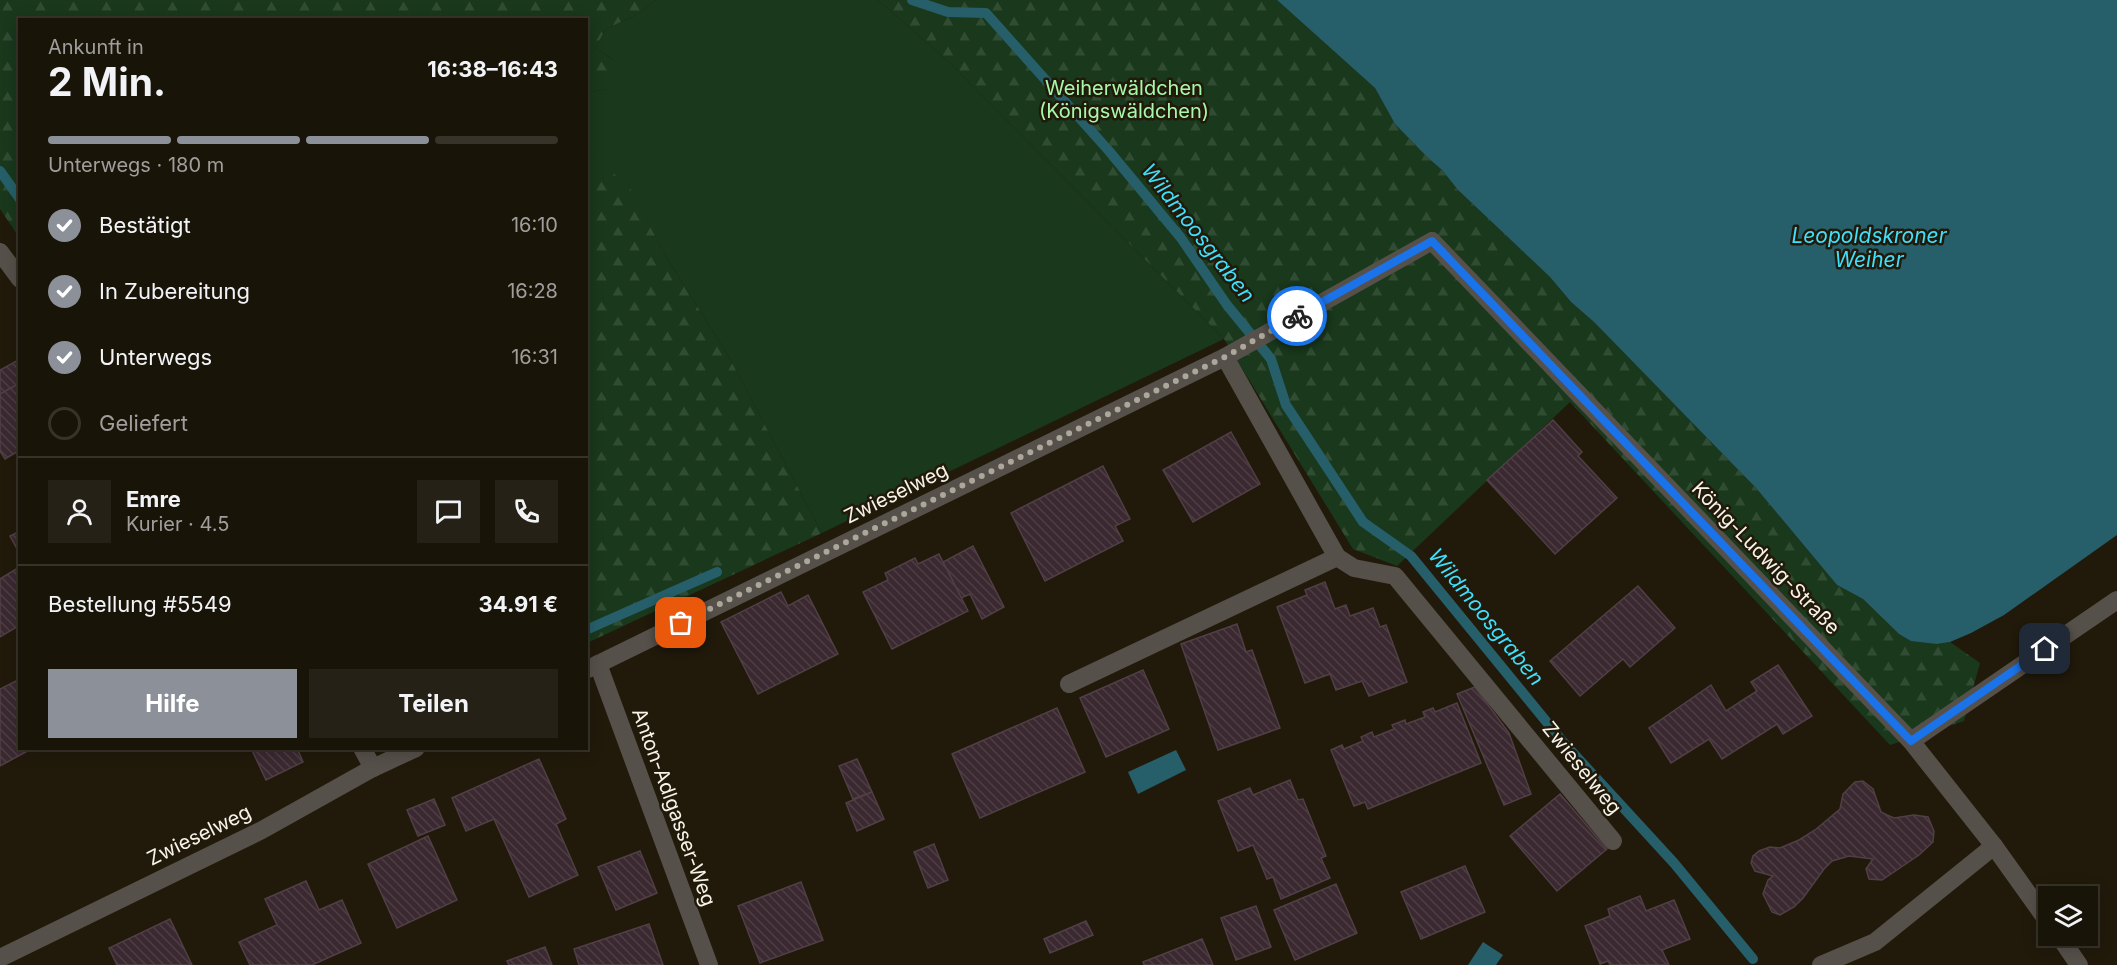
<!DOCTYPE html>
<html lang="de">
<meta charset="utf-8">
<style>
:root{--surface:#191408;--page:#262116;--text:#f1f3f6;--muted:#9f9e9c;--line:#373329;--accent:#8c9099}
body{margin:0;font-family:Inter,sans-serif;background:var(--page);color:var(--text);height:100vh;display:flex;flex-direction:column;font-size:22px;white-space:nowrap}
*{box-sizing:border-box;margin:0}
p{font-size:20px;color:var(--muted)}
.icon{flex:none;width:33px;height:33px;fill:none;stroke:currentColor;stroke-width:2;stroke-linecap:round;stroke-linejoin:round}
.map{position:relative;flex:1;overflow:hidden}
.sheet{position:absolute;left:18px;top:18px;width:570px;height:732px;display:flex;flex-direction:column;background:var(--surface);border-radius:0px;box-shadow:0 3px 15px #0003,0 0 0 2px var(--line)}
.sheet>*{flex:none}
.fabs{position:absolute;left:2038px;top:886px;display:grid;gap:12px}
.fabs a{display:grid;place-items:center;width:60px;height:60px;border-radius:0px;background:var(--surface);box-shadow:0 3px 15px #0003,0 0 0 2px var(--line);font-size:30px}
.pin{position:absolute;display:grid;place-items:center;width:51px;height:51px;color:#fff;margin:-26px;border-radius:12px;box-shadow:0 3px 9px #0006}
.courier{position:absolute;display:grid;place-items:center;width:60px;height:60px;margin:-30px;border:4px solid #1a73e8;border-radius:50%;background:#fff;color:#222;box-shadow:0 2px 8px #0007}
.overview em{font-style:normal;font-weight:700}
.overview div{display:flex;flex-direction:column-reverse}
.overview{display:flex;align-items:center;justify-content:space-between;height:102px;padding:0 30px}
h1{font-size:39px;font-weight:700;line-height:45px}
.bar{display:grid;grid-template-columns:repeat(4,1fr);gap:9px 6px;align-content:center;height:72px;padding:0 30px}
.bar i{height:8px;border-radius:4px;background:var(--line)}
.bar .current{background:var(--accent)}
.bar p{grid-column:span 4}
.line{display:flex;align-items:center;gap:15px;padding:0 30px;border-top:2px solid var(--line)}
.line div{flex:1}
.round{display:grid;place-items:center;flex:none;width:63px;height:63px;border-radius:0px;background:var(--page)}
ol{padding:0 30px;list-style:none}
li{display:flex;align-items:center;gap:18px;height:66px}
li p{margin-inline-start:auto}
li .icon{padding:6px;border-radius:50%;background:var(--accent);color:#fff;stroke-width:4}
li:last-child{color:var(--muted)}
li i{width:33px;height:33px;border:3px solid var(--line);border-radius:50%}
.primary-button{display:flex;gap:12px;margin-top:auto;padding:12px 30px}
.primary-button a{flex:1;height:69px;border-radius:0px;background:var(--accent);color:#fff;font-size:24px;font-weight:700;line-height:69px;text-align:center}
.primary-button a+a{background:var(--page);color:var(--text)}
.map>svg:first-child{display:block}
.grass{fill:#19381c}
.forest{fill:url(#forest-firs)}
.water{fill:#265f6a}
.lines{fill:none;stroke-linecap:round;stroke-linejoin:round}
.stream{stroke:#265f6a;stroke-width:10}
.building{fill:url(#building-back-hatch);stroke:#513f46;stroke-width:1.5}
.minor{stroke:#555049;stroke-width:18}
.done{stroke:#ada79b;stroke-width:6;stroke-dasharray:0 10.8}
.route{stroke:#1a73e8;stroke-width:8}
.labels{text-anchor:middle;stroke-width:5;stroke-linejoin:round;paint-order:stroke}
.park-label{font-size:20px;fill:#a7f8aa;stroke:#211a0b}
.street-label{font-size:20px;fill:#f8f3e9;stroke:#211a0b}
.water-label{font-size:21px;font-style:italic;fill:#41dffb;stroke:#211a0b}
</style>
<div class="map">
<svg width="2117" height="965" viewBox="0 0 2117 965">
<defs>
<pattern id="forest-firs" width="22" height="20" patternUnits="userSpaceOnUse" patternTransform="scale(1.5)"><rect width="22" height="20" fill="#19381c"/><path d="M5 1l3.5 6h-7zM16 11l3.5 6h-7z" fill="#304c32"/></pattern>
<pattern id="building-back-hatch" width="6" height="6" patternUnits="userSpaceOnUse" patternTransform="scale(1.5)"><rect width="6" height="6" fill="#3a2930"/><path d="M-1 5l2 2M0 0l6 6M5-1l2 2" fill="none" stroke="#4e3e44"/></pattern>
</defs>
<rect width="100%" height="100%" fill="#211a0b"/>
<path class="grass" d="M 656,0 L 878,0 L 948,61 L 1224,339 L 822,533 L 729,357 L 665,255 L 628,185 L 587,154 L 587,93 L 606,89 L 614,60 L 595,48 L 606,29 L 640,13 Z"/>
<g class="forest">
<path d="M 0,0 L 656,0 L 640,13 L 606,29 L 595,48 L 614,60 L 618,74 L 606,89 L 587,93 L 586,20 L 20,20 L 19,237 L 0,209 Z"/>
<path d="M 878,0 L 1277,0 L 1375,88 L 1395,124 L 1427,157 L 1442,170 L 1458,190 L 1550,277 L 1571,302 L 1594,322 L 1756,488 L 1837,585 L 1863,599 L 1899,634 L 1937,644 L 1950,642 L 1980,663 L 1964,721 L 1890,745 L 1570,402 L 1397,566 L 1353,549 L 1224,339 L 948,61 Z"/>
<path d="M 587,154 L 628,184 L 665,255 L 729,357 L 822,533 L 587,643 Z"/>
</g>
<g class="water">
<path d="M 1277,0 L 2117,0 L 2117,535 L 2004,615 L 1971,633 L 1950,642 L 1937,644 L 1911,641 L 1899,634 L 1863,599 L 1837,585 L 1756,488 L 1594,322 L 1571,302 L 1550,277 L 1458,190 L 1442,170 L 1427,157 L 1395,124 L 1375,88 Z"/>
<path d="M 1176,750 L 1186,770 L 1138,794 L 1128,772 Z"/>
<path d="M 1483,942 L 1503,955 L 1496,965 L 1468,965 Z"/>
</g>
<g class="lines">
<g class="stream">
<path d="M 912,0 L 948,12 L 986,13 L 1109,151 L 1181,238 L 1227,305 L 1271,359 L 1286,405 L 1363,522 L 1411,556 L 1563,742 L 1674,863 L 1753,959"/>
<path d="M 0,171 L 20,199"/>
<path d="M 586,630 L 717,572"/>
</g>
</g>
<g class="building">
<path d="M 20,359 L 20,383 L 0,394 L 0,370 Z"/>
<path d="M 20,383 L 20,450 L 5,459 L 0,451 L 0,394 Z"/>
<path d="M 1553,420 L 1582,452 L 1578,456 L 1617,498 L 1555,554 L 1487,480 Z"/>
<path d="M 1231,432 L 1260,484 L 1193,522 L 1163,470 Z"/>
<path d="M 1103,466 L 1130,519 L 1115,526 L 1123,541 L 1045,581 L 1011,513 Z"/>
<path d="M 20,531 L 20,554 L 10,536 Z"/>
<path d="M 973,546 L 1004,607 L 982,619 L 970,594 L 961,598 L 943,562 Z"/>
<path d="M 939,554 L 968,611 L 892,649 L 863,592 L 888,580 L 885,573 L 915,558 L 918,564 Z"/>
<path d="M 16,569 L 20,575 L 20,625 L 0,637 L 0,579 Z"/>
<path d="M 1325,582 L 1335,609 L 1346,605 L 1350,616 L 1373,608 L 1380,627 L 1386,625 L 1407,682 L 1369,696 L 1362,681 L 1336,690 L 1330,674 L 1305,683 L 1277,607 L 1307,595 L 1305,590 Z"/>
<path d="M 1638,586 L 1675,628 L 1630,667 L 1623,659 L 1580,696 L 1550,661 Z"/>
<path d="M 781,592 L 788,606 L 808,595 L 838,654 L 758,694 L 721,622 Z"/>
<path d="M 1237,624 L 1246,652 L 1252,650 L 1280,728 L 1218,750 L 1181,644 Z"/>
<path d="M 1778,665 L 1812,716 L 1783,734 L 1777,724 L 1722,759 L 1709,739 L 1671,763 L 1649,728 L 1711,685 L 1726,711 L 1757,691 L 1751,682 Z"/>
<path d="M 1143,670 L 1169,729 L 1106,757 L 1080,698 Z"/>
<path d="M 20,679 L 20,748 L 33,748 L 0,766 L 0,689 Z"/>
<path d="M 1475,687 L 1509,733 L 1531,794 L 1504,805 L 1457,694 Z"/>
<path d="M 1457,703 L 1481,763 L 1368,809 L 1365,802 L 1354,806 L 1331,750 L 1342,745 L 1344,749 L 1363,741 L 1361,737 L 1372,732 L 1374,737 L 1394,729 L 1392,725 L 1405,720 L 1406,724 L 1425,717 L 1423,712 L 1433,708 L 1435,712 Z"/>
<path d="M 1057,708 L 1085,772 L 980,818 L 952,754 Z"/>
<path d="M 251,748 L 297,748 L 303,762 L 266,780 Z"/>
<path d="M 539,759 L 566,819 L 556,824 L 578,875 L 529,897 L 494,819 L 466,831 L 452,798 Z"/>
<path d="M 857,759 L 872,792 L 853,799 L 839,766 Z"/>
<path d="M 1290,780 L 1298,800 L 1303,799 L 1326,856 L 1321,858 L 1330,878 L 1281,899 L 1273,877 L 1267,879 L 1253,845 L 1238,851 L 1218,801 L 1250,788 L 1253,795 Z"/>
<path d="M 1863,781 L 1873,789 L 1881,812 L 1887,815 L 1894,818 L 1914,815 L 1928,817 L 1934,831 L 1933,842 L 1919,855 L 1882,880 L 1869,879 L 1866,869 L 1873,859 L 1849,856 L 1832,861 L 1824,869 L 1803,898 L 1794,907 L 1780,915 L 1772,912 L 1763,894 L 1768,880 L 1773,876 L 1755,871 L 1751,863 L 1753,856 L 1759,851 L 1770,847 L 1780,848 L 1799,840 L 1815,830 L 1840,809 L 1843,794 L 1855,782 Z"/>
<path d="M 872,792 L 884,819 L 857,831 L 846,803 Z"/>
<path d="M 1560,794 L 1607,849 L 1557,891 L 1510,836 Z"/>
<path d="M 434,799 L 445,825 L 418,836 L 407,810 Z"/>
<path d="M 428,836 L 457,900 L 397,928 L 368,864 Z"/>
<path d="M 934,844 L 948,880 L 928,888 L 914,852 Z"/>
<path d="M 640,851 L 657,893 L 616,910 L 598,867 Z"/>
<path d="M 1465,866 L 1485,912 L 1421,939 L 1401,892 Z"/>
<path d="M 306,881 L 319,910 L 342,900 L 361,943 L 312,965 L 250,965 L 239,942 L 277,925 L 265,899 Z"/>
<path d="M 801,882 L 823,940 L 760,963 L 738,906 Z"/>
<path d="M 1336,884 L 1357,933 L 1295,960 L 1274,910 Z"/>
<path d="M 1640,896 L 1646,911 L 1674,900 L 1690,939 L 1662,950 L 1669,965 L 1610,965 L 1608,961 L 1600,964 L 1585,926 L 1610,916 L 1608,909 Z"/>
<path d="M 1256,906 L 1271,947 L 1236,960 L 1221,918 Z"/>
<path d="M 170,919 L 192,965 L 117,965 L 109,948 Z"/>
<path d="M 1086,921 L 1093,935 L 1050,953 L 1044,939 Z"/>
<path d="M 649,924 L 663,965 L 579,965 L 574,949 Z"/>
<path d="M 1202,939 L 1213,965 L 1144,965 L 1143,962 Z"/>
<path d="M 545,947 L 552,965 L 509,965 L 507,961 Z"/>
</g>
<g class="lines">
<g class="minor">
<path d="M 0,252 L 20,279"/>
<path d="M 1337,557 L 1354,568 L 1395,576 L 1613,841"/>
<path d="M 598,664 L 709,965"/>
<path d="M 586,670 L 1225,357 L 1432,241 L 1911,741 L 1994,846 L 2049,923"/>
<path d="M 1069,684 L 1337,557 L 1225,357"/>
<path d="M 1911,741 L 2117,600"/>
<path d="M 362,748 L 373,768"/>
<path d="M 2059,936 L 2079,965"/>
<path d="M 0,958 L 262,830 L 373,768 L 416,748"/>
<path d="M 1821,965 L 1875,942 L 1994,846"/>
</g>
</g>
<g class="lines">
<path class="done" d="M 681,623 L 1225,357 L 1297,316"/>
<path class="route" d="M 1297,316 L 1432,241 L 1911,741 L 2045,649"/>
</g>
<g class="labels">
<g class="park-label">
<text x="1124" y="95">Weiherwäldchen<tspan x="1124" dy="23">(Königswäldchen)</tspan></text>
</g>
<g class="street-label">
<text transform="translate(896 493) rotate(-26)" y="7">Zwieselweg</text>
<text transform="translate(1766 558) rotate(46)" y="7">König-Ludwig-Straße</text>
<text transform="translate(1582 768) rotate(51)" y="7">Zwieselweg</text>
<text transform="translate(674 807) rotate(70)" y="7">Anton-Adlgasser-Weg</text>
<text transform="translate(199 835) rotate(-26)" y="7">Zwieselweg</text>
</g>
<g class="water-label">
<text transform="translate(1198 233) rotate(52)" y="7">Wildmoosgraben</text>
<text x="1869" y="243">Leopoldskroner<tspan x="1869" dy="24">Weiher</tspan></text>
<text transform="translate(1486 617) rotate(51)" y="7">Wildmoosgraben</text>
</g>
</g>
</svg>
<div class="fabs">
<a><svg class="icon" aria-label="layers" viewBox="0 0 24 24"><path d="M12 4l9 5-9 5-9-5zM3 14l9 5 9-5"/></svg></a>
</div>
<div class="pin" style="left:681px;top:623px;background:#ea580c"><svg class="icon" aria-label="bag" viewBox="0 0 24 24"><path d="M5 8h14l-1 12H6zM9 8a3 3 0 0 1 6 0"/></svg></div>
<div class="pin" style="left:2045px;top:649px;background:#1f2937"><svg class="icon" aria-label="home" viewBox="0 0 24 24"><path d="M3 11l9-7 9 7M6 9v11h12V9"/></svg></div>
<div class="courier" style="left:1297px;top:316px"><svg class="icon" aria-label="bike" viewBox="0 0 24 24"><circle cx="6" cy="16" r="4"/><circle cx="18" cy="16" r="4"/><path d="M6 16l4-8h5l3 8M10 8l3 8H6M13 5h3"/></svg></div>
<section class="sheet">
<div class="overview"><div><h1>2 Min.</h1><p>Ankunft in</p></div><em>16:38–16:43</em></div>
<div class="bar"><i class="current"></i><i class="current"></i><i class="current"></i><i></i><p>Unterwegs · 180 m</p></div>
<ol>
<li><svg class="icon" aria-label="check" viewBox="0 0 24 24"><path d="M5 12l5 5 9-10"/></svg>Bestätigt<p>16:10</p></li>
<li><svg class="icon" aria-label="check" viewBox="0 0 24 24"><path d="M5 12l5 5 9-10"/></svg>In Zubereitung<p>16:28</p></li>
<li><svg class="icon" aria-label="check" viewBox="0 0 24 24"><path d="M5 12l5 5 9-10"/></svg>Unterwegs<p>16:31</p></li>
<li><i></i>Geliefert</li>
</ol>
<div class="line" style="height:108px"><a class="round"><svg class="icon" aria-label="person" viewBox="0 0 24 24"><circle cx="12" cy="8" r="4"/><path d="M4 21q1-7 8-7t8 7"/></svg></a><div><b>Emre</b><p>Kurier · 4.5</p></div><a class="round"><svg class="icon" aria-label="chat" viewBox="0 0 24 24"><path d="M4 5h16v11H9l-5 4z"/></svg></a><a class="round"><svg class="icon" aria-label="phone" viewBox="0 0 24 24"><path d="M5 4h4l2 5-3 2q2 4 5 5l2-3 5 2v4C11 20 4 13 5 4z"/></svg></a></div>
<div class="line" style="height:78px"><div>Bestellung #5549</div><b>34.91 €</b></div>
<div class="primary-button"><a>Hilfe</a><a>Teilen</a></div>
</section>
</div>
